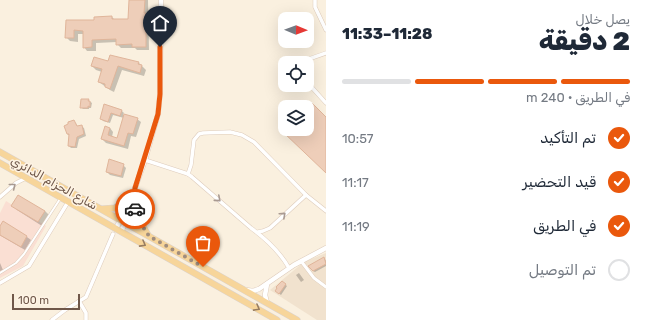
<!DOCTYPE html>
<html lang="ar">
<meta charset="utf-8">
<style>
:root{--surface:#fff;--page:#f2f2f3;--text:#1f2937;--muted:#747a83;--line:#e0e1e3;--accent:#ea580c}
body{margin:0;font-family:Rubik,"Noto Sans Arabic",sans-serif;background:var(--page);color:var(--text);direction:rtl;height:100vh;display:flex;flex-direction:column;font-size:15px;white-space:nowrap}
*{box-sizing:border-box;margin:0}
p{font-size:13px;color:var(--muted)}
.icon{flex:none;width:22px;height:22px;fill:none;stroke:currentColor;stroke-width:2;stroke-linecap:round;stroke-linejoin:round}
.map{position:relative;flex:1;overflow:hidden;direction:ltr}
.panel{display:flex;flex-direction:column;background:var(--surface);width:320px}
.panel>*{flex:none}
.needle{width:26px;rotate:91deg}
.controls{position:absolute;left:278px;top:12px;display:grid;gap:8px}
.controls a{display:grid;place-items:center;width:36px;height:36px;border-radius:8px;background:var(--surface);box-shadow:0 4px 16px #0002;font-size:20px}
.scale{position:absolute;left:12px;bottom:10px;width:68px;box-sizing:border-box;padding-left:4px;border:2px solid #6f5749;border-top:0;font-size:11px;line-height:14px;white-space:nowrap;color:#6f5749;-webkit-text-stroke:3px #fef4e5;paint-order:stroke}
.pin{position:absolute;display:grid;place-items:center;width:34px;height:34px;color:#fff;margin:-41px -17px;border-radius:50% 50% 50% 0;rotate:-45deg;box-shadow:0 0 4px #0007}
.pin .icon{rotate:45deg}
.courier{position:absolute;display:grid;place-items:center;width:40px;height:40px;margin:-20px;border:3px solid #ea580c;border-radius:50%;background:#fff;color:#222;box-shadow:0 1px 5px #0007}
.headline em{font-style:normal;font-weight:800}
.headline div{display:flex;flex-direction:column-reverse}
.headline{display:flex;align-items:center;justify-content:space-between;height:68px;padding:0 16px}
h1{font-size:26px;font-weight:800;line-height:30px}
.bar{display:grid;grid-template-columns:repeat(4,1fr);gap:6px 4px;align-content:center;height:48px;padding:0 16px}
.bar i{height:5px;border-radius:3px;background:var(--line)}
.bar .selected{background:var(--accent)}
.bar p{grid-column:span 4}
ol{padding:0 16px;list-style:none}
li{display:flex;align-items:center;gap:12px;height:44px}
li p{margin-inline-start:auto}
li .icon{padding:4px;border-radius:50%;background:var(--accent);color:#fff;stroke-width:4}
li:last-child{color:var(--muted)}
li i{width:22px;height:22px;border:2px solid var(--line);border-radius:50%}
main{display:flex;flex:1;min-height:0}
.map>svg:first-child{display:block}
.residential{fill:#f1e2ce}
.commercial{fill:#fadfd3}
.shadow{fill:#0003}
.building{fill:#eeceb9;stroke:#e0b59a}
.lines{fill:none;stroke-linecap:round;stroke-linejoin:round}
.service-casing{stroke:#deccbc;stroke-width:3}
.pedestrian-casing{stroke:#deccbc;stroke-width:4}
.minor-casing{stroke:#deccbc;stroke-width:4.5}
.tertiary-casing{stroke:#deccbc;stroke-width:5.5}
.primary-casing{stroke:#dad3d0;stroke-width:7}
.service{stroke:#fff;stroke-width:2}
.pedestrian{stroke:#fff;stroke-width:3}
.minor{stroke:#fff;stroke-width:3.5}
.tertiary{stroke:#fff;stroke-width:4.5}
.primary{stroke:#f7d59a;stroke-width:6}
.oneway{stroke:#a99a92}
.oneway2{stroke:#987d61}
.done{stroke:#a08d7e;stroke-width:4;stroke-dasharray:0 7.2}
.route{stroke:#ea580c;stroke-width:5}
.labels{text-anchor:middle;stroke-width:3;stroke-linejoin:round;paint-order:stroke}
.street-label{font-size:12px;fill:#6f5749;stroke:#fef4e5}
</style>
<main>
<section class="panel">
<div class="headline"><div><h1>2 دقيقة</h1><p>يصل خلال</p></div><em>11:28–11:33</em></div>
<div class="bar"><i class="selected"></i><i class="selected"></i><i class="selected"></i><i></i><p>في الطريق · 240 m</p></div>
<ol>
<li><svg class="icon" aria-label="check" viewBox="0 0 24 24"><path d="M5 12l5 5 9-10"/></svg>تم التأكيد<p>10:57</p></li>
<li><svg class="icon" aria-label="check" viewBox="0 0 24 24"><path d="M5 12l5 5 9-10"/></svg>قيد التحضير<p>11:17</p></li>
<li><svg class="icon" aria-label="check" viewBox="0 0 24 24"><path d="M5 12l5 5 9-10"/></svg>في الطريق<p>11:19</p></li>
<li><i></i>تم التوصيل</li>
</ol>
</section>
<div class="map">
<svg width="326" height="320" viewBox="0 0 326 320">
<rect width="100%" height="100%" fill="#faf0df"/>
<path class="residential" d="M 326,253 L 326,320 L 317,320 L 270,290 L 304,262 Z"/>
<path class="commercial" d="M 6,201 L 46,226 L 23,266 L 0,278 L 0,213 Z"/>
<g class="shadow">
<path d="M 130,0 L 148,0 L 149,50 L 137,50 L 135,48 L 121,48 L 117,44 L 117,42 L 96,43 L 96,51 L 87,51 L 84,47 L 84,34 L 78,34 L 78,42 L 70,41 L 66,37 L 67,21 L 95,21 L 112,17 L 115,20 L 129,20 Z"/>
<path d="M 111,56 L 139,63 L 146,70 L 144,76 L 122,70 L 114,92 L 110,90 L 99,82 L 102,72 L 96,70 L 92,66 L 109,62 Z"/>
<path d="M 88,100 L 92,103 L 91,108 L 89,108 L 89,109 L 83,109 L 81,107 Z"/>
<path d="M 105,105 L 121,110 L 124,113 L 123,115 L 137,119 L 141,122 L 136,137 L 131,136 L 128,149 L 106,143 L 102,139 L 110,128 L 113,132 L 112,137 L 118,139 L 124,118 L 113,115 L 110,123 L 103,121 L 101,118 Z"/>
<path d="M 76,123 L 77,127 L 81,126 L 84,128 L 86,136 L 79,139 L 77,148 L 71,148 L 69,146 L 70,136 L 67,134 Z"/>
<path d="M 123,165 L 126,168 L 123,178 L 110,175 L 107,172 Z"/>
<path d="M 13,206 L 45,211 L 49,215 L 42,226 L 17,210 Z"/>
<path d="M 0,228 L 27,237 L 31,240 L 25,250 L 1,236 L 0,235 Z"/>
<path d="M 324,258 L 326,261 L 326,266 L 315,272 L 313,271 Z"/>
<path d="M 0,263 L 3,270 L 0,271 Z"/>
<path d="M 299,273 L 304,280 L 301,282 L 296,275 Z"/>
<path d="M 283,283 L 287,286 L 281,295 L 276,291 Z"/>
</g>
<g class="building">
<path d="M 129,0 L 145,0 L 144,13 L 146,13 L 146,47 L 132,47 L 132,44 L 116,45 L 116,39 L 92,40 L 92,47 L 83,48 L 83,31 L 74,30 L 74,38 L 65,38 L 66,20 L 94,20 L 94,17 L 112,16 L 112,19 L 128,19 Z"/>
<path d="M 110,55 L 139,62 L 138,64 L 142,65 L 140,73 L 118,66 L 110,89 L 105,87 L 105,84 L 98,82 L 102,69 L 91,66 L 94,57 L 108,61 Z"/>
<path d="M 81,99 L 89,99 L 88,101 L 90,101 L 90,107 L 88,106 L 88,108 L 80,108 Z"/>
<path d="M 312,103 L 326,117 L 326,173 L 283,132 L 287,129 L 307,129 L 307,108 Z"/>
<path d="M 104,104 L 122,110 L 120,116 L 111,113 L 108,122 L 100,119 Z"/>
<path d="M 124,114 L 138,118 L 133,134 L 128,133 L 124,146 L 101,139 L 105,126 L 110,128 L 108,135 L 117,138 Z"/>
<path d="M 74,120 L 77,126 L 82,125 L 84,134 L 77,137 L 75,147 L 68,146 L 69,134 L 67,134 L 64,126 L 68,124 L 68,122 Z"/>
<path d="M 109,159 L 124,164 L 121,176 L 106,172 Z"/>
<path d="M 18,195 L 45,211 L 38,222 L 11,206 Z"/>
<path d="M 3,221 L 27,236 L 21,247 L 0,235 L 0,226 Z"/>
<path d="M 324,257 L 326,264 L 313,271 L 308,266 Z"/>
<path d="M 282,281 L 286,284 L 279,294 L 275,291 L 277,288 L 276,287 Z"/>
</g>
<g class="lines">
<g class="service-casing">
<path id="service" d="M 0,273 L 16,263 L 24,254 L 60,199"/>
</g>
<g class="pedestrian-casing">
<path id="pedestrian" d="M 301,261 L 314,278 L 326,287"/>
</g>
<g class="minor-casing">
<g id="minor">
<path d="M 315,0 L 315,7 L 326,30"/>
<path d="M 302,63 L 306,60 L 326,53"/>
<path d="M 307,82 L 326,103"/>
<path d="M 145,160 L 188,174 L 192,177 L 251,228 C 266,239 280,252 289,268"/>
<path d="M 188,174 L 191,165 L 194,140 L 199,134 L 203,133 L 230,132 L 242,135 L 254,142 L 306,195 L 326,211"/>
<path d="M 0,197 L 16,183 L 26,178"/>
<path d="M 258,232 L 263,231 L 270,228 L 306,195"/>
<path d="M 0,283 L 29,266 L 68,202"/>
<path d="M 79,301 L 86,313 L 86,320"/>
<path d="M 52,320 L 65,310 L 86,297 L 113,234"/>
</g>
</g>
<g class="tertiary-casing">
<g id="tertiary">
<path d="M 116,229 L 133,191"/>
<path d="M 121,232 L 131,209 L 135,188 L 145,160 L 158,114 L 160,94 L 161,0"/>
<path d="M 246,290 L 253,291 L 259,289 L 294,265 L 326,248"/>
<path d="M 267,303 L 265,295 L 267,284"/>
</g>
</g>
<g class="primary-casing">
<g id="primary">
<path d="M 0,152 L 297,320"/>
<path d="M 0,163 L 277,320"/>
<path d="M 133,202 L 138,218 L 148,235"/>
<path d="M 102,209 L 115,208 L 128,200"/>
</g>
</g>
<use href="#service" class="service"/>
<use href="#pedestrian" class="pedestrian"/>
<use href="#minor" class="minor"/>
<use href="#tertiary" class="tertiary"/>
<use href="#primary" class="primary"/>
</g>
<defs><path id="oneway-chevron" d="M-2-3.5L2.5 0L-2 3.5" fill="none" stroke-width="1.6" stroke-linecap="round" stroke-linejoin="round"/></defs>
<g class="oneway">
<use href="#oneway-chevron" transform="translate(13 186) rotate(-38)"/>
<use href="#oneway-chevron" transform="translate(218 199) rotate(41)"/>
<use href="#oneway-chevron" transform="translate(283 215) rotate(-42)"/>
</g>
<g class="oneway2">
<use href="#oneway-chevron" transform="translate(143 244) rotate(29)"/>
<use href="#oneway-chevron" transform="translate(257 308) rotate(29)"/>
</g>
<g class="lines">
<path class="done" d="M 135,209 L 141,224 L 149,236 L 203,267"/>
<path class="route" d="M 135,209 L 133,202 L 135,188 L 158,114 L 160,94 L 160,47"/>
</g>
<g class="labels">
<g class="street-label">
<text transform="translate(54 183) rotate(29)" y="4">شارع الحزام الدائري</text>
</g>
</g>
</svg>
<div class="controls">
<a><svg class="needle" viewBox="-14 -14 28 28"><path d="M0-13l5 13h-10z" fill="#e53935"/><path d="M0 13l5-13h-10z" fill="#747a83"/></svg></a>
<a><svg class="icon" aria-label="locate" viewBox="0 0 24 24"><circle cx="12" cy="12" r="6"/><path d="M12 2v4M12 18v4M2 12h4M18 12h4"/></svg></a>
<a><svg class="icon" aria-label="layers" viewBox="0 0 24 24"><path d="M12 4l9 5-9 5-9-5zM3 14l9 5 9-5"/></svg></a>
</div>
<div class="scale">100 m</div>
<div class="pin" style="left:203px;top:267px;background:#ea580c"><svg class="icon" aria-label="bag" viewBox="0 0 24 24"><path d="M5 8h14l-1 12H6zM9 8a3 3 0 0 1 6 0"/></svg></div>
<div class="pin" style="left:160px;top:47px;background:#1f2937"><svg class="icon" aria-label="home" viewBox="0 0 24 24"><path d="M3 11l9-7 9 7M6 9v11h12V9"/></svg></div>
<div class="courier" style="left:135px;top:209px"><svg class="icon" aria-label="car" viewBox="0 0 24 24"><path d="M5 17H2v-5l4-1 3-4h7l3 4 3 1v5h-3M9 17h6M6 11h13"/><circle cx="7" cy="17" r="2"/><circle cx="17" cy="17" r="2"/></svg></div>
</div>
</main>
